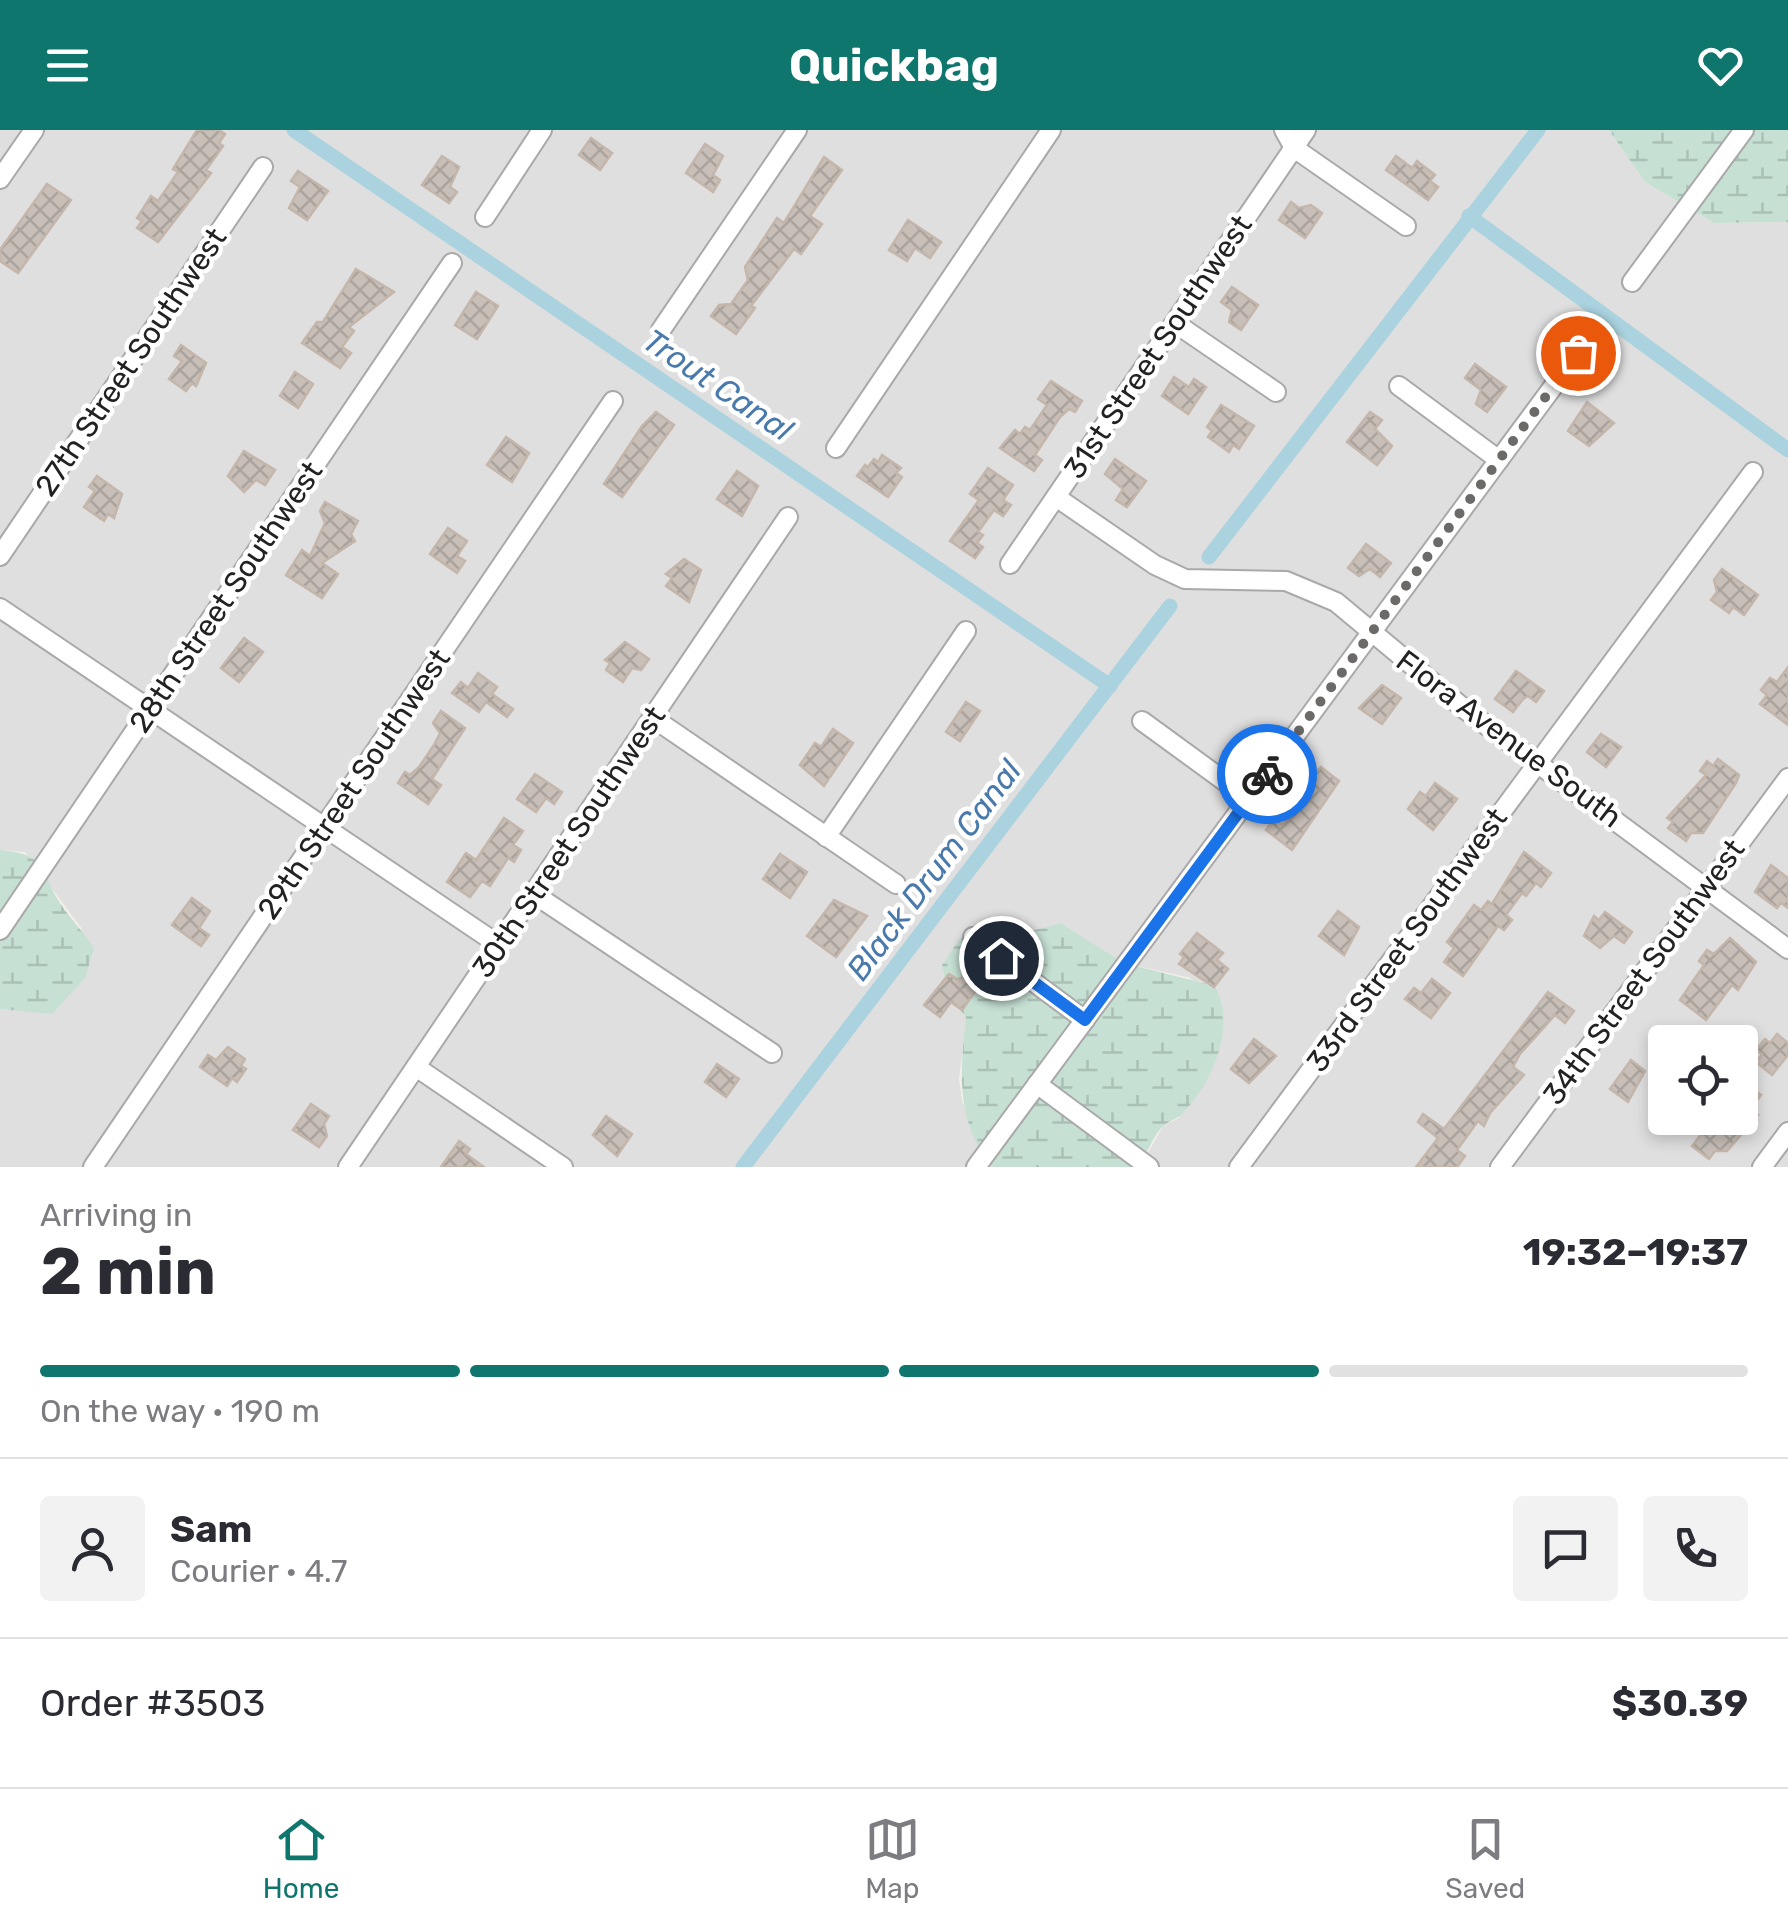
<!DOCTYPE html>
<meta charset="utf-8">
<style>
:root{--surface:#fff;--page:#f2f2f3;--text:#2b2b33;--muted:#7c7c81;--line:#e1e1e2;--accent:#0f766e}
body{margin:0;font-family:Rubik,sans-serif;background:var(--page);color:var(--text);height:100vh;display:flex;flex-direction:column;font-size:38px;white-space:nowrap}
*{box-sizing:border-box;margin:0}
p{font-size:32px;color:var(--muted)}
.icon{flex:none;width:55px;height:55px;fill:none;stroke:currentColor;stroke-width:2;stroke-linecap:round;stroke-linejoin:round}
.map{position:relative;height:1037px;overflow:hidden}
.side{display:flex;flex-direction:column;background:var(--surface);flex:1}
.side>*{flex:none}
.fabs{position:absolute;left:1648px;top:895px;display:grid;gap:20px}
.fabs a{display:grid;place-items:center;width:110px;height:110px;border-radius:10px;background:var(--surface);box-shadow:0 5px 15px #0003;font-size:50px}
.pin{position:absolute;display:grid;place-items:center;width:85px;height:85px;color:#fff;margin:-42px;border:5px solid #fff;border-radius:50%;box-shadow:0 2px 10px #0007}
.courier{position:absolute;display:grid;place-items:center;width:100px;height:100px;margin:-50px;border:8px solid #1a73e8;border-radius:50%;background:#fff;color:#222;box-shadow:0 2px 12px #0007}
.overview em{font-style:normal;font-weight:700}
.overview div{display:flex;flex-direction:column-reverse}
.overview{display:flex;align-items:center;justify-content:space-between;height:170px;padding:0 40px}
h1{font-size:65px;font-weight:700;line-height:75px}
.bar{display:grid;grid-template-columns:repeat(4,1fr);gap:15px 10px;align-content:center;height:120px;padding:0 40px}
.bar i{height:12px;border-radius:8px;background:var(--line)}
.bar .current{background:var(--accent)}
.bar p{grid-column:span 4}
.line{display:flex;align-items:center;gap:25px;padding:0 40px;border-top:2px solid var(--line)}
.line div{flex:1}
.round{display:grid;place-items:center;flex:none;width:105px;height:105px;border-radius:10px;background:var(--page)}
header{display:flex;justify-content:space-between;align-items:center;height:130px;padding:0 40px;background:var(--accent);color:#fff;font-size:45px;font-weight:700}
.tab-bar{display:flex;justify-content:space-around;align-items:center;height:140px;border-top:2px solid var(--line);background:var(--surface);font-size:28px;color:var(--muted)}
.tab-bar a{display:grid;justify-items:center;gap:5px}
.tab-bar .current{color:var(--accent)}
.map>svg:first-child{display:block}
.residential{fill:#e0dfdf;fill-rule:evenodd}
.wetland{fill:url(#wetland-marsh)}
.lines{fill:none;stroke-linecap:round;stroke-linejoin:round}
.canal{stroke:#aad3df;stroke-width:15}
.building{fill:url(#building-cross-hatch);stroke:#c4b6ab;stroke-width:2.5}
.street-casing{stroke:#a9a9a9;stroke-width:22}
.street{stroke:#fff;stroke-width:18}
.done{stroke:#6b6a68;stroke-width:10;stroke-dasharray:0 18}
.route{stroke:#1a73e8;stroke-width:12}
.labels{text-anchor:middle;stroke-width:9;stroke-linejoin:round;paint-order:stroke}
.street-label{font-size:30px;fill:#222;stroke:#fff}
.water-label{font-size:32px;font-style:italic;fill:#4a7aab;stroke:#fff}
</style>
<header><svg class="icon" aria-label="menu" viewBox="0 0 24 24"><path d="M4 6h16M4 12h16M4 18h16"/></svg>Quickbag<svg class="icon" aria-label="heart" viewBox="0 0 24 24"><path d="M12 20l-8-8c-3-5 5-10 8-4 3-6 11-1 8 4z"/></svg></header>
<div class="map">
<svg width="1788" height="1037" viewBox="0 0 1788 1037">
<defs>
<pattern id="wetland-marsh" width="20" height="14" patternUnits="userSpaceOnUse" patternTransform="scale(2.5)"><rect width="20" height="14" fill="#c6e0d4"/><path d="M1 5h8M5 5V1M11 12h8M15 12V8" fill="none" stroke="#aac0b6"/></pattern>
<pattern id="building-cross-hatch" width="8" height="8" patternUnits="userSpaceOnUse" patternTransform="scale(2.5)"><rect width="8" height="8" fill="#c7bfb8"/><path d="M0 0l8 8M0 8l8-8" fill="none" stroke="#aba49e"/></pattern>
</defs>
<rect width="100%" height="100%" fill="#f2efe9"/>
<path class="residential" d="M 0,0 L 1609,0 L 1645,52 L 1714,93 L 1788,92 L 1788,1037 L 1140,1037 L 1163,996 L 1179,988 L 1191,848 L 1124,833 L 1061,793 L 1005,808 L 960,808 L 949,866 L 967,887 L 959,949 L 962,971 L 993,1037 L 0,1037 L 0,879 L 52,883 L 82,799 L 25,722 L 0,720 ZM 1665,912 L 1740,912 L 1740,988 L 1665,988 Z"/>
<g class="wetland">
<path d="M 1609,0 L 1788,0 L 1788,92 L 1714,93 L 1645,52 Z"/>
<path d="M 0,720 C 47,724 39,739 60,773 C 70,789 84,802 94,818 L 85,848 L 52,884 L 0,879 Z"/>
<path d="M 1061,793 L 1124,833 L 1215,856 C 1237,896 1213,952 1182,984 C 1177,989 1169,991 1163,996 C 1153,1006 1146,1025 1140,1037 L 993,1037 C 955,993 960,941 966,887 L 949,866 L 942,835 L 960,808 L 1005,808 Z"/>
</g>
<g class="lines">
<g class="canal">
<path d="M 294,0 L 1110,556"/>
<path d="M 1469,86 L 1788,320"/>
<path d="M 1209,427 L 1538,0"/>
<path d="M 743,1037 L 1170,476"/>
</g>
</g>
<g class="building">
<path d="M 197,0 L 219,0 L 225,4 L 219,13 L 223,16 L 206,40 L 211,43 L 158,112 L 137,98 L 142,91 L 137,88 L 151,66 L 158,71 L 178,42 L 173,39 Z"/>
<path d="M 591,8 L 612,23 L 600,40 L 579,25 Z"/>
<path d="M 705,14 L 723,26 L 713,45 L 720,50 L 713,62 L 686,43 Z"/>
<path d="M 442,26 L 459,37 L 450,57 L 457,62 L 449,73 L 422,55 Z"/>
<path d="M 1396,26 L 1412,38 L 1417,31 L 1435,45 L 1430,51 L 1438,57 L 1428,70 L 1386,40 Z"/>
<path d="M 824,27 L 842,40 L 810,86 L 822,94 L 801,124 L 794,119 L 751,176 L 755,178 L 736,204 L 711,186 L 719,175 L 731,174 L 748,150 L 745,137 L 777,88 L 784,93 Z"/>
<path d="M 298,41 L 328,61 L 307,90 L 289,78 L 300,57 L 291,51 Z"/>
<path d="M 47,54 L 71,70 L 18,143 L 0,131 L 0,120 Z"/>
<path d="M 1291,72 L 1299,78 L 1311,75 L 1322,83 L 1305,108 L 1279,90 Z"/>
<path d="M 908,90 L 941,112 L 930,128 L 915,118 L 907,131 L 889,120 Z"/>
<path d="M 356,139 L 394,162 L 349,197 L 354,201 L 342,217 L 351,223 L 340,238 L 302,213 L 317,192 L 323,192 Z"/>
<path d="M 1232,157 L 1258,175 L 1241,200 L 1229,192 L 1232,180 L 1221,172 Z"/>
<path d="M 476,162 L 498,176 L 477,209 L 455,195 Z"/>
<path d="M 181,215 L 206,233 L 196,256 L 192,253 L 186,261 L 169,249 L 182,231 L 174,226 Z"/>
<path d="M 1475,234 L 1506,257 L 1487,282 L 1476,274 L 1481,260 L 1465,248 Z"/>
<path d="M 295,242 L 313,254 L 298,278 L 280,266 Z"/>
<path d="M 1174,247 L 1189,257 L 1194,249 L 1206,257 L 1188,284 L 1162,266 Z"/>
<path d="M 1051,251 L 1082,271 L 1075,282 L 1069,279 L 1060,287 L 1035,325 L 1042,330 L 1034,341 L 1000,318 L 1015,300 L 1020,304 L 1025,297 L 1030,300 L 1047,275 L 1038,269 Z"/>
<path d="M 1587,272 L 1614,293 L 1589,316 L 1568,301 Z"/>
<path d="M 1221,275 L 1254,296 L 1239,319 L 1233,315 L 1229,322 L 1208,307 L 1212,301 L 1207,297 Z"/>
<path d="M 656,282 L 674,295 L 622,367 L 604,354 L 642,296 Z"/>
<path d="M 1370,282 L 1382,290 L 1375,299 L 1392,316 L 1377,335 L 1347,312 Z"/>
<path d="M 506,307 L 529,323 L 512,352 L 487,335 Z"/>
<path d="M 244,321 L 275,340 L 265,355 L 256,350 L 244,362 L 228,346 Z"/>
<path d="M 882,325 L 901,338 L 896,343 L 902,347 L 888,367 L 857,346 L 865,335 L 868,337 L 874,329 L 878,332 Z"/>
<path d="M 1115,329 L 1146,351 L 1127,377 L 1116,370 L 1123,359 L 1105,344 Z"/>
<path d="M 988,338 L 1013,355 L 1003,370 L 1011,375 L 1003,386 L 994,380 L 978,402 L 983,405 L 977,413 L 983,417 L 975,428 L 950,411 L 979,370 L 970,364 Z"/>
<path d="M 737,341 L 758,356 L 742,386 L 717,369 Z"/>
<path d="M 97,346 L 122,364 L 114,388 L 108,384 L 104,391 L 84,377 L 95,361 L 89,357 Z"/>
<path d="M 325,372 L 358,391 L 351,404 L 355,411 L 322,433 L 338,444 L 322,468 L 286,445 L 302,420 L 310,426 L 325,393 L 320,381 Z"/>
<path d="M 448,398 L 467,411 L 457,426 L 465,431 L 457,443 L 430,424 Z"/>
<path d="M 1366,414 L 1391,433 L 1380,447 L 1370,439 L 1359,446 L 1348,438 Z"/>
<path d="M 684,429 L 701,440 L 689,472 L 666,456 L 672,448 L 666,444 Z"/>
<path d="M 1722,439 L 1758,465 L 1744,485 L 1733,477 L 1729,483 L 1711,470 L 1717,462 L 1714,450 Z"/>
<path d="M 244,508 L 263,522 L 239,552 L 221,538 Z"/>
<path d="M 625,512 L 649,529 L 641,540 L 632,538 L 623,552 L 606,540 L 610,533 L 605,530 Z"/>
<path d="M 1788,537 L 1788,595 L 1760,574 L 1767,565 L 1761,560 L 1770,548 L 1777,552 Z"/>
<path d="M 1516,541 L 1544,561 L 1536,572 L 1528,566 L 1523,569 L 1513,582 L 1495,569 Z"/>
<path d="M 478,543 L 497,557 L 492,564 L 513,579 L 507,587 L 486,572 L 479,582 L 452,563 L 461,552 L 468,558 Z"/>
<path d="M 1382,555 L 1401,568 L 1382,594 L 1359,578 Z"/>
<path d="M 966,572 L 980,581 L 960,611 L 946,602 Z"/>
<path d="M 441,581 L 465,598 L 432,649 L 441,655 L 428,674 L 398,653 L 405,642 L 410,645 L 419,637 L 434,615 L 440,603 L 433,593 Z"/>
<path d="M 833,599 L 853,613 L 824,656 L 800,635 L 815,613 L 821,617 Z"/>
<path d="M 1601,604 L 1621,617 L 1606,637 L 1587,622 Z"/>
<path d="M 1718,629 L 1739,645 L 1736,653 L 1703,703 L 1691,703 L 1686,711 L 1668,698 L 1673,692 L 1667,688 L 1706,645 L 1700,641 L 1707,631 L 1713,636 Z"/>
<path d="M 1321,637 L 1339,651 L 1292,720 L 1266,700 L 1274,689 L 1282,695 L 1305,665 L 1298,660 Z"/>
<path d="M 535,644 L 562,662 L 554,674 L 546,668 L 536,682 L 517,669 Z"/>
<path d="M 1435,653 L 1457,669 L 1433,700 L 1408,679 L 1420,662 L 1426,666 Z"/>
<path d="M 504,688 L 523,701 L 513,715 L 521,720 L 514,732 L 508,728 L 490,756 L 482,751 L 470,767 L 447,752 L 466,723 L 476,730 Z"/>
<path d="M 1524,722 L 1551,743 L 1541,757 L 1536,753 L 1526,766 L 1522,763 L 1506,785 L 1512,790 L 1504,800 L 1498,796 L 1463,846 L 1444,832 L 1454,818 L 1447,812 L 1474,775 L 1481,780 L 1488,771 L 1492,774 Z"/>
<path d="M 780,724 L 807,742 L 790,768 L 763,749 Z"/>
<path d="M 1771,735 L 1788,748 L 1788,778 L 1781,773 L 1777,778 L 1755,762 Z"/>
<path d="M 192,768 L 210,781 L 199,798 L 209,805 L 201,816 L 172,795 Z"/>
<path d="M 834,770 L 867,786 L 836,827 L 807,806 Z"/>
<path d="M 1338,781 L 1359,797 L 1344,825 L 1319,806 Z"/>
<path d="M 1605,782 L 1632,802 L 1624,813 L 1614,806 L 1600,818 L 1584,806 L 1594,786 L 1599,790 Z"/>
<path d="M 1197,803 L 1223,823 L 1217,830 L 1228,839 L 1214,857 L 1179,834 L 1184,827 L 1180,824 Z"/>
<path d="M 1730,808 L 1756,832 L 1738,860 L 1732,855 L 1706,890 L 1680,870 L 1704,835 L 1699,831 L 1707,820 L 1714,824 Z"/>
<path d="M 949,844 L 957,849 L 969,847 L 980,855 L 962,880 L 951,872 L 940,887 L 924,875 Z"/>
<path d="M 1432,849 L 1450,863 L 1431,888 L 1405,869 L 1414,858 L 1421,863 Z"/>
<path d="M 1548,862 L 1574,881 L 1565,893 L 1555,885 L 1520,924 L 1513,937 L 1524,945 L 1490,983 L 1484,996 L 1478,991 L 1457,1020 L 1465,1026 L 1457,1037 L 1416,1037 L 1438,1008 L 1418,992 L 1423,984 L 1444,999 Z"/>
<path d="M 1777,904 L 1788,913 L 1788,925 L 1772,945 L 1756,932 L 1762,924 L 1756,920 L 1765,909 L 1770,913 Z"/>
<path d="M 1254,909 L 1276,926 L 1249,953 L 1231,939 Z"/>
<path d="M 228,917 L 245,929 L 241,936 L 246,939 L 237,952 L 232,948 L 227,956 L 200,937 L 208,925 L 216,930 Z"/>
<path d="M 1631,930 L 1645,941 L 1628,972 L 1610,959 Z"/>
<path d="M 717,934 L 739,949 L 726,967 L 705,952 Z"/>
<path d="M 1740,949 L 1761,965 L 1750,979 L 1758,985 L 1727,1021 L 1715,1021 L 1709,1029 L 1692,1016 L 1714,988 L 1740,988 Z"/>
<path d="M 311,974 L 329,986 L 324,994 L 327,1006 L 319,1017 L 293,1000 Z"/>
<path d="M 606,986 L 632,1004 L 617,1026 L 593,1005 Z"/>
<path d="M 459,1011 L 470,1019 L 466,1024 L 484,1037 L 441,1037 Z"/>
</g>
<g class="lines">
<g class="street-casing">
<g id="street">
<path d="M 1284,0 L 1294,18 L 1406,96"/>
<path d="M 0,49 L 34,0"/>
<path d="M 485,87 L 542,0"/>
<path d="M 1632,152 L 1744,0"/>
<path d="M 1175,193 L 1276,262"/>
<path d="M 661,200 L 797,0"/>
<path d="M 1399,256 L 1499,330"/>
<path d="M 836,318 L 1051,0"/>
<path d="M 1056,367 L 1155,435 L 1185,449 L 1286,451 L 1336,472 L 1467,581 L 1788,819"/>
<path d="M 0,426 L 263,37"/>
<path d="M 1010,434 L 1306,0"/>
<path d="M 0,478 L 499,815"/>
<path d="M 653,588 L 896,754"/>
<path d="M 1142,591 L 1249,669"/>
<path d="M 826,707 L 966,501"/>
<path d="M 534,764 L 772,923"/>
<path d="M 0,800 L 452,133"/>
<path d="M 973,807 L 1085,890"/>
<path d="M 416,937 L 563,1037"/>
<path d="M 1037,954 L 1149,1037"/>
<path d="M 93,1037 L 613,271"/>
<path d="M 348,1037 L 788,387"/>
<path d="M 976,1037 L 1578,223"/>
<path d="M 1239,1037 L 1753,342"/>
<path d="M 1500,1037 L 1788,648"/>
<path d="M 1762,1037 L 1788,1002"/>
</g>
</g>
<use href="#street" class="street"/>
</g>
<g class="lines">
<path class="done" d="M 1267,644 L 1578,223"/>
<path class="route" d="M 1001,828 L 1085,890 L 1267,644"/>
</g>
<g class="labels">
<g class="street-label">
<text transform="translate(1158 217) rotate(-56)" y="10">31st Street Southwest</text>
<text transform="translate(131 232) rotate(-56)" y="10">27th Street Southwest</text>
<text transform="translate(226 467) rotate(-56)" y="10">28th Street Southwest</text>
<text transform="translate(1509 609) rotate(37)" y="10">Flora Avenue South</text>
<text transform="translate(354 654) rotate(-56)" y="10">29th Street Southwest</text>
<text transform="translate(569 712) rotate(-56)" y="10">30th Street Southwest</text>
<text transform="translate(1407 810) rotate(-54)" y="10">33rd Street Southwest</text>
<text transform="translate(1644 842) rotate(-54)" y="10">34th Street Southwest</text>
</g>
<g class="water-label">
<text transform="translate(718 255) rotate(34)" y="11">Trout Canal</text>
<text transform="translate(934 740) rotate(-53)" y="11">Black Drum Canal</text>
</g>
</g>
</svg>
<div class="fabs">
<a><svg class="icon" aria-label="locate" viewBox="0 0 24 24"><circle cx="12" cy="12" r="6"/><path d="M12 2v4M12 18v4M2 12h4M18 12h4"/></svg></a>
</div>
<div class="pin" style="left:1578px;top:223px;background:#ea580c"><svg class="icon" aria-label="bag" viewBox="0 0 24 24"><path d="M5 8h14l-1 12H6zM9 8a3 3 0 0 1 6 0"/></svg></div>
<div class="pin" style="left:1001px;top:828px;background:#1f2937"><svg class="icon" aria-label="home" viewBox="0 0 24 24"><path d="M3 11l9-7 9 7M6 9v11h12V9"/></svg></div>
<div class="courier" style="left:1267px;top:644px"><svg class="icon" aria-label="bike" viewBox="0 0 24 24"><circle cx="6" cy="16" r="4"/><circle cx="18" cy="16" r="4"/><path d="M6 16l4-8h5l3 8M10 8l3 8H6M13 5h3"/></svg></div>
</div>
<section class="side">
<div class="overview"><div><h1>2 min</h1><p>Arriving in</p></div><em>19:32–19:37</em></div>
<div class="bar"><i class="current"></i><i class="current"></i><i class="current"></i><i></i><p>On the way · 190 m</p></div>
<div class="line" style="height:180px"><a class="round"><svg class="icon" aria-label="person" viewBox="0 0 24 24"><circle cx="12" cy="8" r="4"/><path d="M4 21q1-7 8-7t8 7"/></svg></a><div><b>Sam</b><p>Courier · 4.7</p></div><a class="round"><svg class="icon" aria-label="chat" viewBox="0 0 24 24"><path d="M4 5h16v11H9l-5 4z"/></svg></a><a class="round"><svg class="icon" aria-label="phone" viewBox="0 0 24 24"><path d="M5 4h4l2 5-3 2q2 4 5 5l2-3 5 2v4C11 20 4 13 5 4z"/></svg></a></div>
<div class="line" style="height:130px"><div>Order #3503</div><b>$30.39</b></div>
</section>
<nav class="tab-bar">
<a class="current"><svg class="icon" aria-label="home" viewBox="0 0 24 24"><path d="M3 11l9-7 9 7M6 9v11h12V9"/></svg>Home</a>
<a><svg class="icon" aria-label="map" viewBox="0 0 24 24"><path d="M3 6l6-2 6 2 6-2v14l-6 2-6-2-6 2zM9 4v14M15 6v14"/></svg>Map</a>
<a><svg class="icon" aria-label="saved" viewBox="0 0 24 24"><path d="M7 4h10v16l-5-4-5 4z"/></svg>Saved</a>
</nav>
